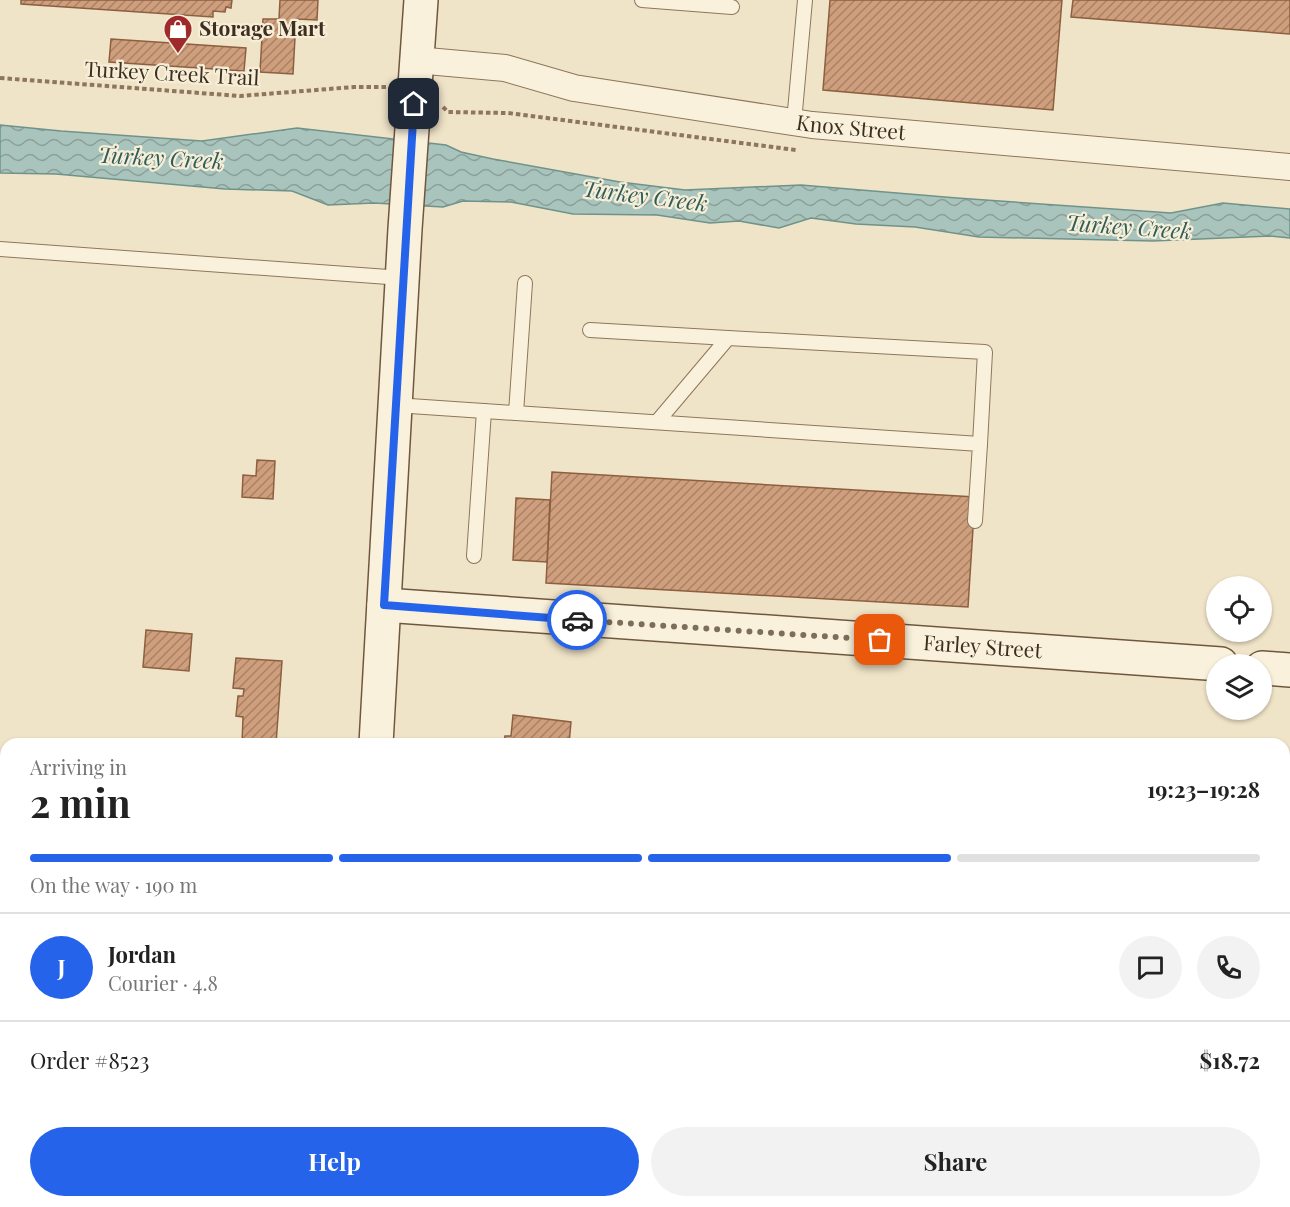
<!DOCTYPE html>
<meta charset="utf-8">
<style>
:root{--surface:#fff;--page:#f2f2f2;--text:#222;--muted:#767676;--line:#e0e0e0;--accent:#2563eb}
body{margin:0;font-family:"Playfair Display",serif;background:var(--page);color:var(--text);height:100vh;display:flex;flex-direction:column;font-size:22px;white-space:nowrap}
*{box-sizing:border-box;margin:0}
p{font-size:20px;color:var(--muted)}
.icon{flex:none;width:33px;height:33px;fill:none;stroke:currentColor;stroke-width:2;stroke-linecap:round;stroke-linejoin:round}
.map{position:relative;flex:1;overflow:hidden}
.drawer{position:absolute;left:0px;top:738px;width:1290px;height:470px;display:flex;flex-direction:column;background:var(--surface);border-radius:18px 18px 0 0;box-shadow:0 2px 4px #0004}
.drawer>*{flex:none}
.tools{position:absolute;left:1206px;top:576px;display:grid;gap:12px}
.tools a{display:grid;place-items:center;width:66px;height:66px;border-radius:50%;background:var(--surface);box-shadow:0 2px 4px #0004;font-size:30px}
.pin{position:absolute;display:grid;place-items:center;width:51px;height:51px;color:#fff;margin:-26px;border-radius:12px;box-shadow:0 3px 9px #0006}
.courier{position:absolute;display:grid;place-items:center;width:60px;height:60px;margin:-30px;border:4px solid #2563eb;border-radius:50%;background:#fff;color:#222;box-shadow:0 2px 8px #0007}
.headline em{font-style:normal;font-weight:700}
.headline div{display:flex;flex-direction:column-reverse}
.headline{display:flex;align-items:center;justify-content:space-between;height:102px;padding:0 30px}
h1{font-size:39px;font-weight:700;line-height:45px}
.bar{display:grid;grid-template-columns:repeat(4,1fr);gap:9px 6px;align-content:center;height:72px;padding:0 30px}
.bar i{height:8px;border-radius:4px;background:var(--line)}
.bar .active{background:var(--accent)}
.bar p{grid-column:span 4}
.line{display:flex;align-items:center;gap:15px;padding:0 30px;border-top:2px solid var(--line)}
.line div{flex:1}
.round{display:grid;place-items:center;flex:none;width:63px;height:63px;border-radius:32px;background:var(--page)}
.cta{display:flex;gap:12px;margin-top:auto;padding:12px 30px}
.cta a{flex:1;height:69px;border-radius:36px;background:var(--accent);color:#fff;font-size:24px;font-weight:700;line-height:69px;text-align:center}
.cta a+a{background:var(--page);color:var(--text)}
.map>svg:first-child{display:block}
.water{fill:url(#water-waves);stroke:#6f938a;stroke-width:1.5}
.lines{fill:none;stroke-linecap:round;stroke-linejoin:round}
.stream{stroke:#6f938a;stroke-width:8}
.building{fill:url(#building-hatch);stroke:#8d5f41;stroke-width:1.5}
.lane-casing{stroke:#8d765c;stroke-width:16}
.street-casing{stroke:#8d765c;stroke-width:28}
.secondary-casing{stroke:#6f573f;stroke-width:36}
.path{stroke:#8d765c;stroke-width:4;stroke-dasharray:4.5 3;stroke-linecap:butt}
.lane{stroke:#faf1dc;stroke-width:14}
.street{stroke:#faf1dc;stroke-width:26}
.secondary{stroke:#faf1dc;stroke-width:33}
.done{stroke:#7c6e5b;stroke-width:6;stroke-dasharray:0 10.8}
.route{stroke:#2563eb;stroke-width:8}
.labels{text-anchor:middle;stroke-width:4.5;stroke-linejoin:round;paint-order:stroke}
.poi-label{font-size:21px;font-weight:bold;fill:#3d2e20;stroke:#f7eed8;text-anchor:start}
.street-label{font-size:21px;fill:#3d2e20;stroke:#f7eed8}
.water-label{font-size:22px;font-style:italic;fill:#2f5d5a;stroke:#f7eed8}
</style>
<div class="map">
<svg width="1290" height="1207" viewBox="0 0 1290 1207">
<defs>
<pattern id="water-waves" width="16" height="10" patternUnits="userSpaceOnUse" patternTransform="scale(1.5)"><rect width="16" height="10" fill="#a9c4bc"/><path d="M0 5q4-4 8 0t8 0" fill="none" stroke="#8ba098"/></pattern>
<pattern id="building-hatch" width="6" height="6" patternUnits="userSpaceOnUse" patternTransform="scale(1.5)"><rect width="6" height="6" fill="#cf9f7d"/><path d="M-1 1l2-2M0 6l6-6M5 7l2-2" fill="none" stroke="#a98266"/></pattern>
</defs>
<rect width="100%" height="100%" fill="#f0e4c8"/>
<path class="water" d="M 0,125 L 61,131 L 202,141 L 297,128 L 446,145 L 461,152 L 493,159 L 620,182 L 685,190 L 801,185 L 957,198 L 1171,213 L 1223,203 L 1290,209 L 1290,238 L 1270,236 L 1153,241 L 979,237 L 915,227 L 856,224 L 811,218 L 779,228 L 739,221 L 710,223 L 657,215 L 573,214 L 511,202 L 463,201 L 443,207 L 374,203 L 328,205 L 292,191 L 225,189 L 56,174 L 0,173 Z"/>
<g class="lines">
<path class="stream" d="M 547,1207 L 547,1202"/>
</g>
<g class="building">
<path d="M 21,0 L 232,0 L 231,8 L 226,7 L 225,12 L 213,11 L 213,17 L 21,4 Z"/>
<path d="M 280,0 L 318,0 L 317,20 L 296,19 L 293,74 L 260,72 L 263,19 L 279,19 Z"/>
<path d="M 830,0 L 1062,0 L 1053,110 L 823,90 Z"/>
<path d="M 1073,0 L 1290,0 L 1290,34 L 1071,17 Z"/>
<path d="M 111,39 L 246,48 L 244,71 L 109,62 Z"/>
<path d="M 257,460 L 275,461 L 273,499 L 242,497 L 243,475 L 256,476 Z"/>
<path d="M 552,472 L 975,497 L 968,607 L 546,583 Z"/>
<path d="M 516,498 L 550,500 L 547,562 L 513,560 Z"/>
<path d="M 146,630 L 192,634 L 189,671 L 143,667 Z"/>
<path d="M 236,658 L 282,661 L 276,744 L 242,744 L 243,717 L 236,716 L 238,696 L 243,696 L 244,689 L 233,688 Z"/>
<path d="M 513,715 L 571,722 L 569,744 L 504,744 L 505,736 L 511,736 Z"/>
<rect x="0" y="809" width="6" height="60"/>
<path d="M 1290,835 L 1290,894 L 1284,890 L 1284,843 Z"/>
<path d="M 1284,917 L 1290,917 L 1289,981 L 1284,981 Z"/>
<path d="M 0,1085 L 6,1086 L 6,1145 L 0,1145 Z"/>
<path d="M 1290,1188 L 1290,1207 L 1275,1207 L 1272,1202 L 1284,1202 L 1284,1192 Z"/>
</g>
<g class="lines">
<g class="lane-casing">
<g id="lane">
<path d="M 642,0 L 732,7"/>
<path d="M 794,122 L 805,0"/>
<path d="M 0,249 L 402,278"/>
<path d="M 590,330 L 728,338"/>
<path d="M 395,405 L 980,444 L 975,521"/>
<path d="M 516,413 L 525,283"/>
<path d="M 657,422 L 728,338 L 985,352 L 980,444"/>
<path d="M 474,556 L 484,411"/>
</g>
</g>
<g class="street-casing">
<g id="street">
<path id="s1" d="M 416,60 L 505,68 L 574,88 L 812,125 L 1290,167"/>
<path d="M 0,915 L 6,915"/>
<path d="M 1284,1115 L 1290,1110"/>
<path d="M 0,1190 L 6,1190"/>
<path d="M 891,1202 L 946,1207"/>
<path d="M 1050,1207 L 1088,1202"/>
</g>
</g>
<g class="secondary-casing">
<g id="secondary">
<path id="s2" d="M 384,605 L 1221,664"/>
<path d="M 1262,668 L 1290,670"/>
<path d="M 376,744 L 405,229 L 421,0"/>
<path d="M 346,1207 L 347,1202"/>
</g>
</g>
<g class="path">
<path d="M 0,78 L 240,96 L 354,87 L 388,87"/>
<path d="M 443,107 L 448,112 L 508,113 L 796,150"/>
</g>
<use href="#lane" class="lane"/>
<use href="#street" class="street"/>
<use href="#secondary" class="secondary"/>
</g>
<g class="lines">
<path class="done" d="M 577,620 L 880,640"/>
<path class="route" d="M 414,104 L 384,605 L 577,620"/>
</g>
<defs>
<g id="shop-pin" transform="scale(1.5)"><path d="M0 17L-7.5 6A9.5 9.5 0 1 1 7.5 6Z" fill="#9e2a2b" stroke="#f7eed8"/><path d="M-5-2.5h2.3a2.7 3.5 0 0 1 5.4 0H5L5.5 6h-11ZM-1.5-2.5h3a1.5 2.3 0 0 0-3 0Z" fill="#fff"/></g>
</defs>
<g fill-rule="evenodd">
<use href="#shop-pin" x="178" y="29"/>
</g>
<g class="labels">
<g class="poi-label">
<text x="199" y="36">Storage Mart</text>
</g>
<g class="street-label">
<text transform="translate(172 74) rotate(3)" y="7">Turkey Creek Trail</text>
<text dy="7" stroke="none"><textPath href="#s1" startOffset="441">Knox Street</textPath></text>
<text dy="7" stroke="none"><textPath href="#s2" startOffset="600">Farley Street</textPath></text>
</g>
<g class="water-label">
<text transform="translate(161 158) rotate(3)" y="8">Turkey Creek</text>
<text transform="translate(645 196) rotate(7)" y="8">Turkey Creek</text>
<text transform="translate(1129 227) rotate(4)" y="8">Turkey Creek</text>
</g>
</g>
</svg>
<div class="tools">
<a><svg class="icon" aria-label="locate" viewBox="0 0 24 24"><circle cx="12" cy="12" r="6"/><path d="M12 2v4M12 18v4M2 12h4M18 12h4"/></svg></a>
<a><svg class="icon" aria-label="layers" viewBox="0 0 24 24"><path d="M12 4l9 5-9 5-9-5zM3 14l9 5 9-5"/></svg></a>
</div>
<div class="pin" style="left:880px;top:640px;background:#ea580c"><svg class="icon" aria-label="bag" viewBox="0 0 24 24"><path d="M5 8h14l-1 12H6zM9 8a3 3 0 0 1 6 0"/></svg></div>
<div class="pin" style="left:414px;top:104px;background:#1f2937"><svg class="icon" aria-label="home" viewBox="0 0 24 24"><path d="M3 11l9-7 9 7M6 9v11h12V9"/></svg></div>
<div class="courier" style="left:577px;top:620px"><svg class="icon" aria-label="car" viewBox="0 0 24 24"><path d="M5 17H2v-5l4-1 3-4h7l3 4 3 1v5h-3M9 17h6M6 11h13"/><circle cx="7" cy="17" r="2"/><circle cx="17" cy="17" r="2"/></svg></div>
<section class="drawer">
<div class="headline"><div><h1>2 min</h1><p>Arriving in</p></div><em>19:23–19:28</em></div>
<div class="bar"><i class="active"></i><i class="active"></i><i class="active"></i><i></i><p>On the way · 190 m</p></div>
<div class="line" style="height:108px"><b class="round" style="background:var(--accent);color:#fff">J</b><div><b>Jordan</b><p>Courier · 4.8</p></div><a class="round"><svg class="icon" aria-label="chat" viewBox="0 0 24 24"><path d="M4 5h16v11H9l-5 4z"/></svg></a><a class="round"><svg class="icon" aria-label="phone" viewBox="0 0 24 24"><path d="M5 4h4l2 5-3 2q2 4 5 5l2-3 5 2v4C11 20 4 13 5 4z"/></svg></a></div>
<div class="line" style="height:78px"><div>Order #8523</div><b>$18.72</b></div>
<div class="cta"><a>Help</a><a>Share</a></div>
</section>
</div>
